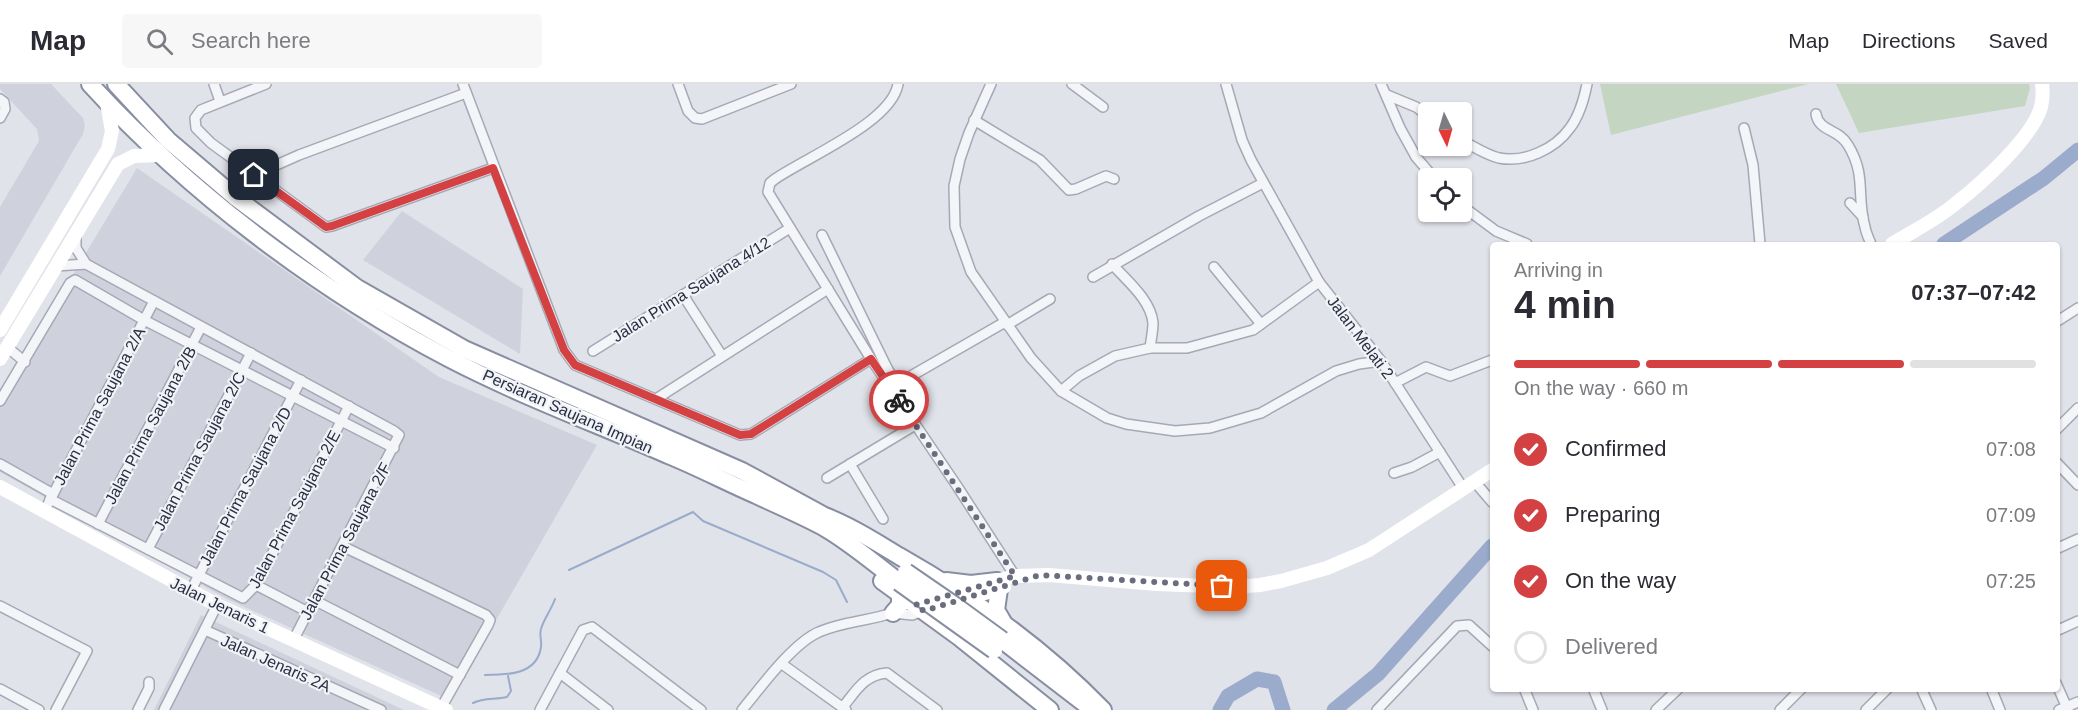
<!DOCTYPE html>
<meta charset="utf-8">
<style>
:root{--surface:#fff;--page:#f7f7f7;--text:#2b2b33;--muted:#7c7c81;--line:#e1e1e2;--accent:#d44142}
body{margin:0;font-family:Arial,sans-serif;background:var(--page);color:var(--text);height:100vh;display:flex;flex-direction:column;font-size:22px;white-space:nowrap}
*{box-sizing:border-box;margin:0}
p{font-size:20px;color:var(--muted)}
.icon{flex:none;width:33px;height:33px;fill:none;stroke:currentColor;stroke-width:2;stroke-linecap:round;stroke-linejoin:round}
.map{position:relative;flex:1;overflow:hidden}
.panel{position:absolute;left:1490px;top:158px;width:570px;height:450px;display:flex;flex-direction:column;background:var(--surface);border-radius:6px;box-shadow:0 2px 4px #0004}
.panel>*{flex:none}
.needle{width:39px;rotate:175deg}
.controls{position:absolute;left:1418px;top:18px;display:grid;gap:12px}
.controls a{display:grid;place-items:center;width:54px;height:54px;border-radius:6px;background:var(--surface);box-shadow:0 2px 4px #0004;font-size:30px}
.pin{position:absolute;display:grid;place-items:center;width:51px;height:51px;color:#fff;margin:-26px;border-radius:12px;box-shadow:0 3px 9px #0006}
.courier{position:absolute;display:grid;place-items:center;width:60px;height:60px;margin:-30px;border:4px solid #d44142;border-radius:50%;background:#fff;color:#222;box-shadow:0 2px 8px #0007}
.overview em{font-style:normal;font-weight:700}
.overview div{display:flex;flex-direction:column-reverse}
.overview{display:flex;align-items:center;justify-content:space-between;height:102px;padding:0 24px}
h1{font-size:39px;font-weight:700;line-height:45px}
.bar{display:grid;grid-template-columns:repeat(4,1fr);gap:9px 6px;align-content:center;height:72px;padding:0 24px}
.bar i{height:8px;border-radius:4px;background:var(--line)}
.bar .on{background:var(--accent)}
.bar p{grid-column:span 4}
ol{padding:0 24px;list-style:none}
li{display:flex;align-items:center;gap:18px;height:66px}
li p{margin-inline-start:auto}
li .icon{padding:6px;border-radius:50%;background:var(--accent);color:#fff;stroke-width:4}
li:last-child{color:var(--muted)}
li i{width:33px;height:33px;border:3px solid var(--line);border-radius:50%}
header{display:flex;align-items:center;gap:36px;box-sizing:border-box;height:84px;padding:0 30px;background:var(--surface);border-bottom:2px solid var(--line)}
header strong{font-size:28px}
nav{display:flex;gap:33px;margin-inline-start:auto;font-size:21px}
.search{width:420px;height:54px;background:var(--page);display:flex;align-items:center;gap:15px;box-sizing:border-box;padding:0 21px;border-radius:6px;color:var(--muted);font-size:22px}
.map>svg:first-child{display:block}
.built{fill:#cfd2dc}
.green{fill:#c4d5c2}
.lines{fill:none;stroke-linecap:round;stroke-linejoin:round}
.stream{stroke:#9aabcc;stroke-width:2}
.river{stroke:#9aabcc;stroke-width:15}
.street-casing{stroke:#a6a9b5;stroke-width:12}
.highway-casing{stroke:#888ea2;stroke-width:20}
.street{stroke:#f4f5f8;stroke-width:9}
.secondary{stroke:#fff;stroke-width:14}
.highway{stroke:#fff;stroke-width:16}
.highway-bridge-casing{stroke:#888ea2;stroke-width:20;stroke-linecap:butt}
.highway-bridge{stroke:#fff;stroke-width:16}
.done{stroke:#696d7d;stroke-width:6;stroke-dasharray:0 10.8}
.route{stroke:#d44142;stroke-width:8}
.labels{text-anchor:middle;stroke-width:4.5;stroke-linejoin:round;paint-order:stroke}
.street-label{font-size:16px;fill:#282e43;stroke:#f1f3f7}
</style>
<header>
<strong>Map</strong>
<div class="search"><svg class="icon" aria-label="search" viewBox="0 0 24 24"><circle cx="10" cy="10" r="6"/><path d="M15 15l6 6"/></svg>Search here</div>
<nav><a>Map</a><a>Directions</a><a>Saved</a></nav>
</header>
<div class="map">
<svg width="2078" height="626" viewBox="0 0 2078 626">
<rect width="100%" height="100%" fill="#e1e3ea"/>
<g class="built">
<path d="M 0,0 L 51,0 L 83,34 L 85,42 L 83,50 L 0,192 L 0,123 L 39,57 L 37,45 L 0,5 Z"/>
<path d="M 137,84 L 439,293 L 597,361 L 450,616 L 227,515 L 0,388 L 0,312 Z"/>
<path d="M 402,127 L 523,205 L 520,270 L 363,176 Z"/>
<path d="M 201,531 L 404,626 L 154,626 Z"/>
</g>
<g class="green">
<path d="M 1600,0 L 1808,0 L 1611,51 Z"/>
<path d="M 1836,0 L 2029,0 L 2030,4 L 2025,22 L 1859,49 Z"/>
</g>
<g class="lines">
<g class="stream">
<path d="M 569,486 L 693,428 L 703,437 L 823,488 L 836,496 L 847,518"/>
<path d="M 485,591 C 507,591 537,591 541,563 C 542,557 539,551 541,545 C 544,535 551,526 555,515"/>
<path d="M 473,619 C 484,613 495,616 507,613 L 511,607 L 508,592"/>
</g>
<g class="river">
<path d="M 1944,160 L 2044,94 L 2078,66"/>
<path d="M 1220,626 L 1228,612 L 1257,595 L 1274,598 L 1283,626"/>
<path d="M 1334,626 L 1378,590 L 1492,462"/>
</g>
<g class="street-casing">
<g id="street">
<path d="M 214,0 L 220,17"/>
<path d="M 266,0 L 201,26 L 195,34 L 196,44 L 211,59 L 326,143 L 332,142 L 493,84"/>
<path d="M 463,0 L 564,266 L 575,281 L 740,351 L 751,350 L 871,275"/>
<path d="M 678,0 L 688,27 L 695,34 L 702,35 L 791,0"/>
<path d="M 898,0 C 892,38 807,73 775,95 L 770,99 L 768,108 L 871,275 L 957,402 L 1015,492"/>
<path d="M 991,0 L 969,49 L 960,75 L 954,102 L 955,143 L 971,188 L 1031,274 L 1061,307 L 1107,334 L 1126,340 L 1175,347 L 1210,344 L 1261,329 L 1336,287 L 1359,280 L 1381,277"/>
<path d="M 1072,0 L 1103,23"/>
<path d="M 1226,0 L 1242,56 L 1251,76 L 1319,198 L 1381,277 L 1463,404"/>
<path d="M 1381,0 L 1400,44 L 1416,73 L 1434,94"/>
<path d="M 1387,11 L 1416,23 L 1428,32"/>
<path d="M 0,15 L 4,18 L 5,25 L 0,34"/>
<path d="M 1816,30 C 1819,48 1838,44 1848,61 C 1867,92 1856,112 1865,143 C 1866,149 1869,155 1871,160"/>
<path d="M 974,36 L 1040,76 L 1069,106 L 1076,105 L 1106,92 L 1114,95"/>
<path d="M 1744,44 L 1753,81 L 1760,160"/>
<path d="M 1461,56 C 1473,62 1486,71 1499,74 C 1525,79 1555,65 1570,44 C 1579,32 1584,15 1587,0"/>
<path d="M 254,91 L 299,71 L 466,9"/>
<path d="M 1850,119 L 1863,133"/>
<path d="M 1461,121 L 1496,147 L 1527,160"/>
<path d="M 822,151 L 886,282 L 891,291 L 899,296 L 904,296 L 1005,238"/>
<path d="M 76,153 L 76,164 L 86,180"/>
<path d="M 1112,180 C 1127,197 1151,216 1153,239 C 1153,247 1151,256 1150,264"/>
<path d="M 56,182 L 86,180 L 394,347 L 399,351 L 293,557"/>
<path d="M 1214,183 L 1261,240"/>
<path d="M 1093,193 L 1199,132 L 1263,99"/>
<path d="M 683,211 L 722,272"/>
<path d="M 2056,238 L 2078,224"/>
<path d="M 1007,241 L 1050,215"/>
<path d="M 7,263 L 25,278"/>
<path d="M 593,267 L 790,144"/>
<path d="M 1395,299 L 1426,283 L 1450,292 L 1492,276"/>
<path d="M 1061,307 L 1079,292 L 1115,272 L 1150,264 L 1187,264 L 1253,246 L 1319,198"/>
<path d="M 656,315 L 828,205"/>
<path d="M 0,317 L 70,199 L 75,196 L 144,236 L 394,364"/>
<path d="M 2056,346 L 2078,324"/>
<path d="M 2056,378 L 2078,401"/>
<path d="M 0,380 L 53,410"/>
<path d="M 850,380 L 883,435"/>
<path d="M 1394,389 L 1412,383 L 1440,368"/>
<path d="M 827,394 L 915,341"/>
<path d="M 1474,397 L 1492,418"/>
<path d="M 50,415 L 243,514 L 256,501 L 349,322"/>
<path d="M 48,420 L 154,217"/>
<path d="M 98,440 L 201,243"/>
<path d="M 342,462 L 486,531 L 490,536 L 488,541 L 441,624"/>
<path d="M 148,465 L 251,269"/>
<path d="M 2056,465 L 2078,455"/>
<path d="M 256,501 L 308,528"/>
<path d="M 190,508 L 301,296"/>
<path d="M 314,516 L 460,591"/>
<path d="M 0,522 L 87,567 L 56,626"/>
<path d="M 893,529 L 912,531 L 923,527"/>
<path d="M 205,546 L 381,626"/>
<path d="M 2056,547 L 2078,537"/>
<path d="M 782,580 L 846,626"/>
<path d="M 560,589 L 608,626"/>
<path d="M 2056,599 L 2068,626"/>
<path d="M 1524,604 L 1533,626"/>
<path d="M 1593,604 L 1602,626"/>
<path d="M 1921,604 L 1931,626"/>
<path d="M 1991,604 L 2000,626"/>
<path d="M 0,605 L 39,626"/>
<path d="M 843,623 C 856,607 864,591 887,589 L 937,626"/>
<path d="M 138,626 L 149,604 L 149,598"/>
<path d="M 164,626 L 217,521"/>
<path d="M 540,626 L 583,546 L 592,543 L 701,626"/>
<path d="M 742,626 C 761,603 793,559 819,548 C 843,537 871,537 895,528"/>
<path d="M 1377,626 L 1457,542 L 1469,541 L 1492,562"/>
<path d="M 1656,626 L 1679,604"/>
<path d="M 1780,626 L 1802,604"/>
<path d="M 1866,626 L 1888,604"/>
<path d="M 2059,626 L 2078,618"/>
</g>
</g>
<g class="highway-casing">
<g id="highway">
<path d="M 90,0 C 190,109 317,205 448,274 C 519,311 595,339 668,371 C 698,383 726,398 756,411 C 779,422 803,432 825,444 C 851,459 875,480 899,498"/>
<path d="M 116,0 L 168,56 L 235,113 L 357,204 L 464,265 L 742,387 L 821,430"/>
<path d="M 822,431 C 849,441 874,457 899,472 C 973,514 1043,564 1103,626"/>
<path d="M 882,497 L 959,553 L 1050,626"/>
<path d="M 946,497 L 971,500 L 997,497"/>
<path d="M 999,505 L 996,526 L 1003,538"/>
<path d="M 893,529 L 900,521 L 900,510"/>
<path d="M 1002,556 L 1089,623"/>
</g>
</g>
<use href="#street" class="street"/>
<g class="secondary">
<path d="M 1892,160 C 1913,147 1936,136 1955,120 C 1981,100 2032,54 2041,23 C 2043,15 2043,8 2042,0"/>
<path d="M 0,246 L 108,65 L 112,47 L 107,19"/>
<path d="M 0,275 L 118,80 L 134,72 L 159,71"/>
<path d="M 0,403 L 217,521 L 446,626"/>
<path d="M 989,499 L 1015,492 L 1049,491 L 1157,500 L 1234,503 L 1260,501 L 1281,497 L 1327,484 L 1369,466 L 1492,386"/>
<path d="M 962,516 L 1004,503"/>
</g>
<use href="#highway" class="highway"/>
<g class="highway-bridge-casing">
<g id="highway-bridge">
<path d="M 906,488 L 954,521 L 1002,556"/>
<path d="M 899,498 L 994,566"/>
</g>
</g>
<use href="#highway-bridge" class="highway-bridge"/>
</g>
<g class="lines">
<path class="done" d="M 899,316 L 1015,492 L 915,521 L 924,527 L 1040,491 L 1222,502"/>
<path class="route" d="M 254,91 L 326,143 L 332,142 L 493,84 L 564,266 L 575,281 L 740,351 L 751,350 L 871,275 L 899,316"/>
</g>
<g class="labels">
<g class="street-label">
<text transform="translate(691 205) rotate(-32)" y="6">Jalan Prima Saujana 4/12</text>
<text transform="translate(1361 253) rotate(53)" y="6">Jalan Melati 2</text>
<text transform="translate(99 322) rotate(-62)" y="6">Jalan Prima Saujana 2/A</text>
<text transform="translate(568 327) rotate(24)" y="6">Persiaran Saujana Impian</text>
<text transform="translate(150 341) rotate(-62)" y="6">Jalan Prima Saujana 2/B</text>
<text transform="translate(199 367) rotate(-62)" y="6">Jalan Prima Saujana 2/C</text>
<text transform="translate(245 402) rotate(-62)" y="6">Jalan Prima Saujana 2/D</text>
<text transform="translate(294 425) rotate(-62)" y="6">Jalan Prima Saujana 2/E</text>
<text transform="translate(345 457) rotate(-62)" y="6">Jalan Prima Saujana 2/F</text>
<text transform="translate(220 521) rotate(26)" y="6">Jalan Jenaris 1</text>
<text transform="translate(276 579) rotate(24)" y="6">Jalan Jenaris 2A</text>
</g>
</g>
</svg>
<div class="controls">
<a><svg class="needle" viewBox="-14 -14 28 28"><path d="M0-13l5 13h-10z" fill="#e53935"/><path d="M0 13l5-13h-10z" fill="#7c7c81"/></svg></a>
<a><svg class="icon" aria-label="locate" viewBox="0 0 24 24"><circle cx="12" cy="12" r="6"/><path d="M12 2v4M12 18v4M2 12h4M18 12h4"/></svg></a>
</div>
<div class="pin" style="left:1222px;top:502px;background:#ea580c"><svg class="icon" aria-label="bag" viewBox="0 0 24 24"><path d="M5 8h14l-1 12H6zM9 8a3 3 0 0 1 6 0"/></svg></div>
<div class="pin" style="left:254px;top:91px;background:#1f2937"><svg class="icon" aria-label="home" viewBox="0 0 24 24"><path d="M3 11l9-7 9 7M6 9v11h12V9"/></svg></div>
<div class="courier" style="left:899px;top:316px"><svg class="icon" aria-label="bike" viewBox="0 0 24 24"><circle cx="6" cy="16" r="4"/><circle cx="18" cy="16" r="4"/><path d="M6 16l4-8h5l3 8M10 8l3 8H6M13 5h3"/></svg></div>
<section class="panel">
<div class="overview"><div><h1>4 min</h1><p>Arriving in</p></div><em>07:37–07:42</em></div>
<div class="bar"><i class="on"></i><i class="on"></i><i class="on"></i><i></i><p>On the way · 660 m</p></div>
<ol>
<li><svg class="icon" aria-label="check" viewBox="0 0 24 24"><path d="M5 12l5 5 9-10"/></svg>Confirmed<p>07:08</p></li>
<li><svg class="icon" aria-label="check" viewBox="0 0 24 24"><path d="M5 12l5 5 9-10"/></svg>Preparing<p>07:09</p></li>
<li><svg class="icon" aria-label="check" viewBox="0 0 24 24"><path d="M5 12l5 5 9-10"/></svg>On the way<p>07:25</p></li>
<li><i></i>Delivered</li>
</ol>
</section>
</div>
